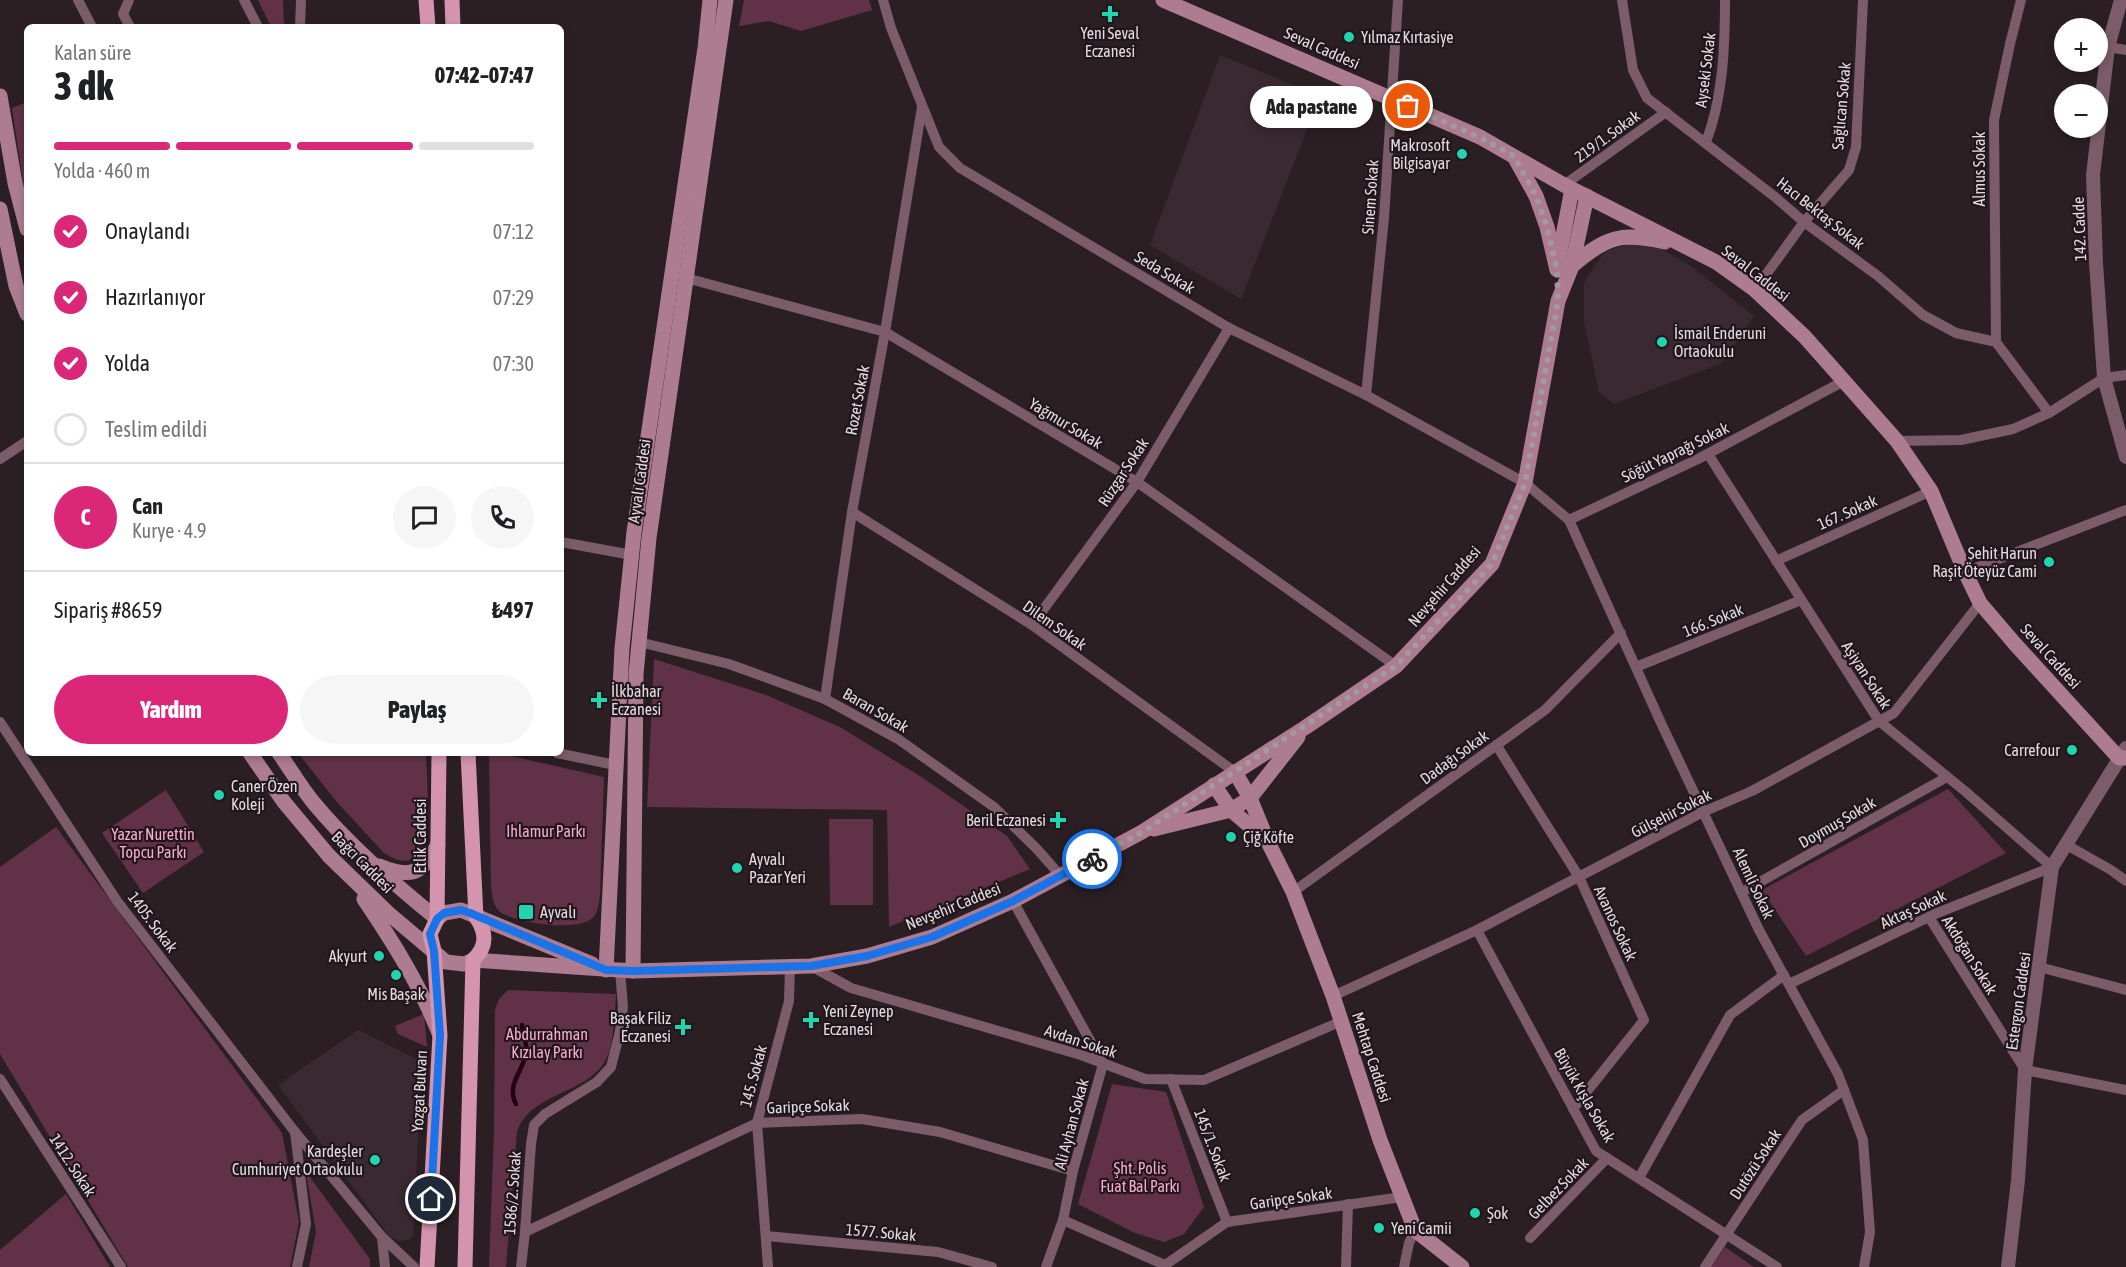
<!DOCTYPE html>
<html lang="tr">
<meta charset="utf-8">
<style>
:root{--surface:#fff;--page:#f6f6f6;--text:#202124;--muted:#757577;--line:#e0e0e0;--accent:#db2777}
body{margin:0;font-family:"Asap Condensed",sans-serif;background:var(--page);color:var(--text);height:100vh;display:flex;flex-direction:column;font-size:22px;white-space:nowrap}
*{box-sizing:border-box;margin:0}
p{font-size:20px;color:var(--muted)}
.icon{flex:none;width:33px;height:33px;fill:none;stroke:currentColor;stroke-width:2;stroke-linecap:round;stroke-linejoin:round}
.map{position:relative;flex:1;overflow:hidden}
.details{position:absolute;left:24px;top:24px;width:540px;height:732px;display:flex;flex-direction:column;background:var(--surface);border-radius:9px;box-shadow:0 3px 9px #0003}
.details>*{flex:none}
.controls{position:absolute;left:2054px;top:18px;display:grid;gap:12px}
.controls a{display:grid;place-items:center;width:54px;height:54px;border-radius:50%;background:var(--surface);box-shadow:0 3px 9px #0003;font-size:30px}
.pin{position:absolute;display:grid;place-items:center;width:51px;height:51px;color:#fff;margin:-26px;border:3px solid #fff;border-radius:50%;box-shadow:0 2px 6px #0007}
.courier{position:absolute;display:grid;place-items:center;width:60px;height:60px;margin:-30px;border:4px solid #1a73e8;border-radius:50%;background:#fff;color:#222;box-shadow:0 2px 8px #0007}
.bubble{position:absolute;height:42px;border-radius:21px;background:var(--surface);box-shadow:0 3px 9px #0003;font-size:20px;font-weight:800;line-height:42px;text-align:center}
.head em{font-style:normal;font-weight:800}
.head div{display:flex;flex-direction:column-reverse}
.head{display:flex;align-items:center;justify-content:space-between;height:102px;padding:0 30px}
h1{font-size:39px;font-weight:800;line-height:45px}
.bar{display:grid;grid-template-columns:repeat(4,1fr);gap:9px 6px;align-content:center;height:72px;padding:0 30px}
.bar i{height:8px;border-radius:4px;background:var(--line)}
.bar .current{background:var(--accent)}
.bar p{grid-column:span 4}
.line{display:flex;align-items:center;gap:15px;padding:0 30px;border-top:2px solid var(--line)}
.line div{flex:1}
.round{display:grid;place-items:center;flex:none;width:63px;height:63px;border-radius:32px;background:var(--page)}
ol{padding:0 30px;list-style:none}
li{display:flex;align-items:center;gap:18px;height:66px}
li p{margin-inline-start:auto}
li .icon{padding:6px;border-radius:50%;background:var(--accent);color:#fff;stroke-width:4}
li:last-child{color:var(--muted)}
li i{width:33px;height:33px;border:3px solid var(--line);border-radius:50%}
.action{display:flex;gap:12px;margin-top:auto;padding:12px 30px}
.action a{flex:1;height:69px;border-radius:36px;background:var(--accent);color:#fff;font-size:24px;font-weight:800;line-height:69px;text-align:center}
.action a+a{background:var(--page);color:var(--text)}
.map>svg:first-child{display:block}
.built{fill:#3a2930}
.green{fill:#613247}
.lines{fill:none;stroke-linecap:round;stroke-linejoin:round}
.stream{stroke:#240011;stroke-width:4.5}
.minor{stroke:#7b5c68;stroke-width:10}
.tertiary{stroke:#7b5c68;stroke-width:14}
.secondary{stroke:#ad7c90;stroke-width:15}
.primary{stroke:#d494ae;stroke-width:15}
.done{stroke:#a39a9e;stroke-width:6;stroke-dasharray:0 10.8}
.route{stroke:#1a73e8;stroke-width:8}
.poi-dot{fill:#23d5af;stroke:#21161b;stroke-width:2}
.labels{text-anchor:middle;stroke-width:4.5;stroke-linejoin:round;paint-order:stroke}
.poi-label{font-size:16px;fill:#e4dcdf;stroke:#21161b;text-anchor:start}
.street-label{font-size:16px;fill:#e4dcdf;stroke:#21161b}
.park-label{font-size:16px;fill:#fbabcc;stroke:#21161b}
</style>
<div class="map">
<svg width="2126" height="1267" viewBox="0 0 2126 1267">
<rect width="100%" height="100%" fill="#2b1f24"/>
<g class="built">
<path d="M 1220,55 L 1320,96 L 1241,299 L 1150,245 Z"/>
<path d="M 1631,244 L 1662,249 L 1691,266 L 1754,316 L 1722,363 L 1614,404 L 1599,392 L 1584,322 L 1584,283 L 1605,251 Z"/>
<path d="M 358,1030 L 422,1062 L 413,1236 L 408,1240 L 398,1241 L 389,1236 L 278,1085 Z"/>
</g>
<g class="green">
<path d="M 258,0 L 283,0 L 284,27 L 271,27 Z"/>
<path d="M 744,0 L 869,0 L 872,10 L 801,31 L 769,21 L 739,26 Z"/>
<path d="M 27,102 L 27,209 L 12,108 Z"/>
<path d="M 654,659 L 766,695 L 840,727 L 923,778 L 1007,836 L 1030,869 L 889,927 L 887,810 L 647,807 Z"/>
<path d="M 298,753 L 426,753 C 426,783 441,890 384,853 L 336,801 Z"/>
<path d="M 489,753 L 498,753 L 604,777 C 603,806 602,835 601,865 C 600,878 602,904 595,915 C 584,934 513,923 499,911 C 492,904 492,894 491,885 Z"/>
<path d="M 1948,789 L 2006,853 L 1806,956 L 1762,890 Z"/>
<path d="M 166,790 L 204,852 L 143,893 L 102,833 Z"/>
<path d="M 829,819 L 873,819 L 873,905 L 830,905 Z"/>
<path d="M 56,827 L 282,1133 L 299,1222 L 290,1267 L 128,1267 L 0,1054 L 0,867 Z"/>
<path d="M 508,990 L 616,994 C 615,1012 614,1048 604,1063 C 582,1096 531,1092 517,1132 L 506,1267 L 489,1267 L 494,1131 L 495,1010 L 499,999 Z"/>
<path d="M 424,1014 L 427,1047 L 398,1034 L 395,1026 Z"/>
<path d="M 1112,1084 L 1166,1092 L 1204,1207 L 1184,1234 L 1164,1242 L 1135,1233 L 1078,1204 Z"/>
<path d="M 306,1172 L 370,1259 L 370,1267 L 309,1267 L 316,1232 Z"/>
<path d="M 66,1194 L 110,1267 L 0,1267 L 0,1250 Z"/>
<path d="M 1725,1247 L 1754,1267 L 1711,1267 Z"/>
</g>
<g class="lines">
<path class="stream" d="M 516,1104 C 506,1085 522,1073 526,1054 C 528,1043 522,1034 522,1025"/>
<g class="minor">
<path d="M 78,0 L 92,27"/>
<path d="M 129,0 L 123,14 L 130,27"/>
<path d="M 244,0 L 258,27"/>
<path d="M 883,0 L 891,28 L 939,147 L 960,168 L 1229,328 L 1366,395 L 1525,483 L 1569,520 L 1698,459 L 1844,381"/>
<path d="M 1622,0 L 1633,70 L 1647,98 L 1775,197 L 1804,222 L 1878,276 L 1923,315 L 1956,333 L 1996,342 L 2049,413"/>
<path d="M 300,27 L 301,0"/>
<path d="M 2108,47 L 2126,50"/>
<path d="M 1706,142 C 1723,98 1725,47 1725,0"/>
<path d="M 1564,185 L 1666,112"/>
<path d="M 686,278 L 885,332 L 1137,482 L 1396,666"/>
<path d="M 1755,290 L 1804,222 L 1849,170 L 1856,147 L 1863,0"/>
<path d="M 1996,342 L 1994,120 L 2010,44 L 2021,0"/>
<path d="M 1366,395 L 1384,218 L 1398,0"/>
<path d="M 1897,441 L 1961,440 L 2013,429 L 2049,413 L 2104,378 L 2126,375"/>
<path d="M 1708,454 L 1879,721 L 1966,792 L 2052,867 L 1935,914 L 1789,984"/>
<path d="M 0,459 L 27,441"/>
<path d="M 852,512 L 1032,625 L 1235,772"/>
<path d="M 1569,520 L 1661,723 L 1759,930 L 1838,1074 L 1863,1140 L 1870,1232 L 1864,1267"/>
<path d="M 561,542 L 632,555"/>
<path d="M 1776,561 L 1931,491"/>
<path d="M 1965,572 L 2126,510"/>
<path d="M 1032,625 L 1137,482 L 1229,328"/>
<path d="M 639,642 L 729,664 L 825,699 L 898,739 L 994,807 L 1036,848 L 1060,875"/>
<path d="M 1636,667 L 1801,600"/>
<path d="M 825,699 L 852,512 L 885,332 L 922,107"/>
<path d="M 0,722 L 117,901 L 295,1132 L 382,1237 L 414,1267"/>
<path d="M 1497,746 L 1579,877 L 1644,1020 L 1573,1109"/>
<path d="M 557,753 L 615,765"/>
<path d="M 2065,844 L 2111,870 L 2126,881"/>
<path d="M 1293,892 L 1545,710 L 1621,633"/>
<path d="M 1742,892 L 1947,777"/>
<path d="M 1013,901 L 1103,1064 L 1073,1171 L 1063,1220 L 1046,1267"/>
<path d="M 1929,917 L 2025,1070 L 2126,1090"/>
<path d="M 1477,930 L 1596,1151 L 1777,1267"/>
<path d="M 811,966 L 851,988 L 1081,1055 L 1145,1079 L 1204,1080 L 1342,1021"/>
<path d="M 2039,967 L 2126,990"/>
<path d="M 1333,996 L 1477,930 L 1703,812 L 1752,791 L 1894,713 L 1980,603"/>
<path d="M 0,1079 L 121,1267"/>
<path d="M 1171,1079 L 1227,1222"/>
<path d="M 295,1132 L 306,1224 L 297,1267"/>
<path d="M 1639,1178 L 1730,1015 L 1784,975"/>
<path d="M 1063,1220 L 1165,1265 L 1227,1222 L 1402,1197"/>
<path d="M 525,1232 L 757,1123 L 862,1119 L 940,1132 L 1073,1171"/>
<path d="M 766,1236 L 938,1252 L 992,1267"/>
<path d="M 382,1237 L 385,1267"/>
<path d="M 1530,1238 L 1607,1158"/>
<path d="M 521,1267 L 525,1232 L 531,1144 L 534,1125 L 545,1114 L 597,1082 L 611,1067 L 620,1031 L 623,1007 L 620,970"/>
<path d="M 768,1267 L 757,1123 L 789,1001 L 790,966"/>
<path d="M 1346,1267 L 1348,1204"/>
<path d="M 1404,1267 L 1409,1243 L 1415,1230"/>
<path d="M 1705,1267 L 1802,1120 L 1844,1090"/>
</g>
<g class="tertiary">
<path d="M 2121,0 L 2108,47 L 2093,175 L 2096,263 L 2104,378 L 2126,457"/>
<path d="M 2008,1267 L 2018,1180 L 2025,1070 L 2052,867 L 2126,748"/>
</g>
<g class="secondary">
<path d="M 1163,0 L 1480,137 L 1564,185 L 1716,262 L 1755,290 L 1805,337 L 1897,441 L 1931,491 L 1965,572 L 1980,603 L 2015,644 L 2119,758 L 2126,758"/>
<path d="M 0,96 L 15,183 L 27,229"/>
<path d="M 1515,158 L 1536,196 L 1547,227 L 1557,270"/>
<path d="M 0,209 L 16,286 L 27,314"/>
<path d="M 1558,262 L 1572,189"/>
<path d="M 1572,266 C 1607,236 1621,232 1665,242"/>
<path d="M 250,753 L 284,802 L 329,856 L 388,913 L 446,962 L 464,964 L 473,960 L 633,971 L 811,966 L 867,956 L 932,937 L 1013,901 L 1142,832 L 1306,727 L 1396,666 L 1492,564 L 1525,483 L 1558,301 L 1572,266 L 1587,196"/>
<path d="M 279,753 C 290,769 301,787 313,802 C 350,847 393,882 437,919 L 444,913 L 461,910 L 592,964"/>
<path d="M 1235,772 L 1250,798 L 1268,842 L 1293,892 L 1333,996 L 1380,1140 L 1415,1230 L 1462,1267"/>
<path d="M 1214,785 L 1231,810 L 1265,839"/>
<path d="M 1154,829 L 1231,810 L 1250,798 L 1298,737"/>
<path d="M 379,866 C 410,879 424,874 438,844"/>
<path d="M 364,899 C 393,942 420,985 439,1033"/>
<path d="M 606,970 L 622,648 L 634,532 L 705,48 L 710,0"/>
<path d="M 633,971 L 636,674 L 649,538 L 726,0"/>
</g>
<g class="primary">
<path d="M 426,0 L 428,27"/>
<path d="M 452,0 L 453,27"/>
<path d="M 427,1267 L 440,1035 L 434,951 L 430,934 L 437,919 L 439,753"/>
<path d="M 465,1267 L 473,960 C 487,947 487,933 476,917 L 468,753"/>
</g>
</g>
<g class="lines">
<path class="done" d="M 1092,859 L 1142,832 L 1396,666 L 1492,564 L 1525,483 L 1558,301 L 1557,270 L 1547,227 L 1536,196 L 1514,156 L 1479,137 L 1408,106"/>
<path class="route" d="M 431,1199 L 440,1035 L 434,951 L 430,934 L 437,919 L 444,913 L 461,910 L 470,913 L 606,970 L 633,971 L 811,966 L 867,956 L 932,937 L 1013,901 L 1092,859"/>
</g>
<g class="poi-dot">
<path d="M1107 5h6v6h6v6h-6v6h-6v-6h-6v-6h6z"/>
<circle cx="1349" cy="37" r="6"/>
<circle cx="1462" cy="154" r="6"/>
<circle cx="1662" cy="342" r="6"/>
<circle cx="2049" cy="562" r="6"/>
<path d="M596 691h6v6h6v6h-6v6h-6v-6h-6v-6h6z"/>
<circle cx="2072" cy="750" r="6"/>
<circle cx="219" cy="795" r="6"/>
<path d="M1055 811h6v6h6v6h-6v6h-6v-6h-6v-6h6z"/>
<circle cx="1231" cy="837" r="6"/>
<circle cx="737" cy="868" r="6"/>
<rect x="518" y="904" width="16" height="16" rx="3"/>
<circle cx="379" cy="956" r="6"/>
<circle cx="396" cy="975" r="6"/>
<path d="M808 1011h6v6h6v6h-6v6h-6v-6h-6v-6h6z"/>
<path d="M680 1018h6v6h6v6h-6v6h-6v-6h-6v-6h6z"/>
<circle cx="375" cy="1160" r="6"/>
<circle cx="1475" cy="1213" r="6"/>
<circle cx="1379" cy="1228" r="6"/>
</g>
<g class="labels">
<g class="poi-label">
<text x="1110" y="39" text-anchor="middle">Yeni Seval<tspan x="1110" dy="18">Eczanesi</tspan></text>
<text x="1361" y="43">Yılmaz Kırtasiye</text>
<text x="1450" y="151" text-anchor="end">Makrosoft<tspan x="1450" dy="18">Bilgisayar</tspan></text>
<text x="1674" y="339">İsmail Enderuni<tspan x="1674" dy="18">Ortaokulu</tspan></text>
<text x="2037" y="559" text-anchor="end">Şehit Harun<tspan x="2037" dy="18">Raşit Öteyüz Cami</tspan></text>
<text x="611" y="697">İlkbahar<tspan x="611" dy="18">Eczanesi</tspan></text>
<text x="2060" y="756" text-anchor="end">Carrefour</text>
<text x="231" y="792">Caner Özen<tspan x="231" dy="18">Koleji</tspan></text>
<text x="1046" y="826" text-anchor="end">Beril Eczanesi</text>
<text x="1243" y="843">Çiğ Köfte</text>
<text x="749" y="865">Ayvalı<tspan x="749" dy="18">Pazar Yeri</tspan></text>
<text x="540" y="918">Ayvalı</text>
<text x="367" y="962" text-anchor="end">Akyurt</text>
<text x="396" y="1000" text-anchor="middle">Mis Başak</text>
<text x="823" y="1017">Yeni Zeynep<tspan x="823" dy="18">Eczanesi</tspan></text>
<text x="671" y="1024" text-anchor="end">Başak Filiz<tspan x="671" dy="18">Eczanesi</tspan></text>
<text x="363" y="1157" text-anchor="end">Kardeşler<tspan x="363" dy="18">Cumhuriyet Ortaokulu</tspan></text>
<text x="1487" y="1219">Şok</text>
<text x="1391" y="1234">Yeni Camii</text>
</g>
<g class="street-label">
<text transform="translate(1322 48) rotate(24)" y="6">Seval Caddesi</text>
<text transform="translate(1705 70) rotate(-83)" y="6">Ayseki Sokak</text>
<text transform="translate(1841 106) rotate(-85)" y="6">Sağlıcan Sokak</text>
<text transform="translate(1607 136) rotate(-36)" y="6">219/1. Sokak</text>
<text transform="translate(1979 169) rotate(-90)" y="6">Almus Sokak</text>
<text transform="translate(1370 197) rotate(-86)" y="6">Sinem Sokak</text>
<text transform="translate(1821 213) rotate(38)" y="6">Hacı Bektaş Sokak</text>
<text transform="translate(2079 229) rotate(-92)" y="6">142. Cadde</text>
<text transform="translate(1165 272) rotate(31)" y="6">Seda Sokak</text>
<text transform="translate(1756 273) rotate(38)" y="6">Seval Caddesi</text>
<text transform="translate(857 400) rotate(-79)" y="6">Rozet Sokak</text>
<text transform="translate(1066 423) rotate(31)" y="6">Yağmur Sokak</text>
<text transform="translate(1675 452) rotate(-26)" y="6">Söğüt Yaprağı Sokak</text>
<text transform="translate(1123 472) rotate(-57)" y="6">Rüzgar Sokak</text>
<text transform="translate(639 481) rotate(-82)" y="6">Ayvalı Caddesi</text>
<text transform="translate(1847 512) rotate(-24)" y="6">167. Sokak</text>
<text transform="translate(1444 586) rotate(-49)" y="6">Nevşehir Caddesi</text>
<text transform="translate(1713 620) rotate(-22)" y="6">166. Sokak</text>
<text transform="translate(1055 625) rotate(35)" y="6">Dilem Sokak</text>
<text transform="translate(2051 656) rotate(48)" y="6">Seval Caddesi</text>
<text transform="translate(1867 675) rotate(57)" y="6">Aşiyan Sokak</text>
<text transform="translate(876 710) rotate(30)" y="6">Baran Sokak</text>
<text transform="translate(1454 757) rotate(-36)" y="6">Dadağı Sokak</text>
<text transform="translate(1671 813) rotate(-27)" y="6">Gülşehir Sokak</text>
<text transform="translate(1837 822) rotate(-30)" y="6">Doymuş Sokak</text>
<text transform="translate(420 836) rotate(-90)" y="6">Etlik Caddesi</text>
<text transform="translate(363 862) rotate(45)" y="6">Bağcı Caddesi</text>
<text transform="translate(1754 883) rotate(65)" y="6">Alemli Sokak</text>
<text transform="translate(953 906) rotate(-22)" y="6">Nevşehir Caddesi</text>
<text transform="translate(1913 909) rotate(-25)" y="6">Aktaş Sokak</text>
<text transform="translate(153 922) rotate(53)" y="6">1405. Sokak</text>
<text transform="translate(1616 923) rotate(65)" y="6">Avanos Sokak</text>
<text transform="translate(1970 955) rotate(58)" y="6">Akdoğan Sokak</text>
<text transform="translate(2018 1001) rotate(-82)" y="6">Estergon Caddesi</text>
<text transform="translate(1081 1041) rotate(18)" y="6">Avdan Sokak</text>
<text transform="translate(1372 1057) rotate(72)" y="6">Mehtap Caddesi</text>
<text transform="translate(753 1076) rotate(-75)" y="6">145. Sokak</text>
<text transform="translate(419 1091) rotate(-87)" y="6">Yozgat Bulvarı</text>
<text transform="translate(1585 1095) rotate(60)" y="6">Büyük Kışla Sokak</text>
<text transform="translate(808 1106) rotate(-2)" y="6">Garipçe Sokak</text>
<text transform="translate(1071 1124) rotate(-75)" y="6">Ali Ayhan Sokak</text>
<text transform="translate(1213 1145) rotate(69)" y="6">145/1. Sokak</text>
<text transform="translate(1755 1164) rotate(-57)" y="6">Dutözü Sokak</text>
<text transform="translate(73 1165) rotate(57)" y="6">1412. Sokak</text>
<text transform="translate(1558 1188) rotate(-46)" y="6">Gelbez Sokak</text>
<text transform="translate(512 1193) rotate(-86)" y="6">1586/2. Sokak</text>
<text transform="translate(1291 1198) rotate(-8)" y="6">Garipçe Sokak</text>
<text transform="translate(881 1232) rotate(5)" y="6">1577. Sokak</text>
</g>
<g class="park-label">
<text x="546" y="837">Ihlamur Parkı</text>
<text x="153" y="840">Yazar Nurettin<tspan x="153" dy="18">Topcu Parkı</tspan></text>
<text x="547" y="1040">Abdurrahman<tspan x="547" dy="18">Kızılay Parkı</tspan></text>
<text x="1140" y="1174">Şht. Polis<tspan x="1140" dy="18">Fuat Bal Parkı</tspan></text>
</g>
</g>
</svg>
<div class="controls">
<a>+</a>
<a>−</a>
</div>
<div class="pin" style="left:1408px;top:106px;background:#ea580c"><svg class="icon" aria-label="bag" viewBox="0 0 24 24"><path d="M5 8h14l-1 12H6zM9 8a3 3 0 0 1 6 0"/></svg></div>
<div class="pin" style="left:431px;top:1199px;background:#1f2937"><svg class="icon" aria-label="home" viewBox="0 0 24 24"><path d="M3 11l9-7 9 7M6 9v11h12V9"/></svg></div>
<div class="courier" style="left:1092px;top:859px"><svg class="icon" aria-label="bike" viewBox="0 0 24 24"><circle cx="6" cy="16" r="4"/><circle cx="18" cy="16" r="4"/><path d="M6 16l4-8h5l3 8M10 8l3 8H6M13 5h3"/></svg></div>
<div class="bubble" style="left:1250px;top:86px;width:123px">Ada pastane</div>
<section class="details">
<div class="head"><div><h1>3 dk</h1><p>Kalan süre</p></div><em>07:42–07:47</em></div>
<div class="bar"><i class="current"></i><i class="current"></i><i class="current"></i><i></i><p>Yolda · 460 m</p></div>
<ol>
<li><svg class="icon" aria-label="check" viewBox="0 0 24 24"><path d="M5 12l5 5 9-10"/></svg>Onaylandı<p>07:12</p></li>
<li><svg class="icon" aria-label="check" viewBox="0 0 24 24"><path d="M5 12l5 5 9-10"/></svg>Hazırlanıyor<p>07:29</p></li>
<li><svg class="icon" aria-label="check" viewBox="0 0 24 24"><path d="M5 12l5 5 9-10"/></svg>Yolda<p>07:30</p></li>
<li><i></i>Teslim edildi</li>
</ol>
<div class="line" style="height:108px"><b class="round" style="background:var(--accent);color:#fff">C</b><div><b>Can</b><p>Kurye · 4.9</p></div><a class="round"><svg class="icon" aria-label="chat" viewBox="0 0 24 24"><path d="M4 5h16v11H9l-5 4z"/></svg></a><a class="round"><svg class="icon" aria-label="phone" viewBox="0 0 24 24"><path d="M5 4h4l2 5-3 2q2 4 5 5l2-3 5 2v4C11 20 4 13 5 4z"/></svg></a></div>
<div class="line" style="height:78px"><div>Sipariş #8659</div><b>₺497</b></div>
<div class="action"><a>Yardım</a><a>Paylaş</a></div>
</section>
</div>
